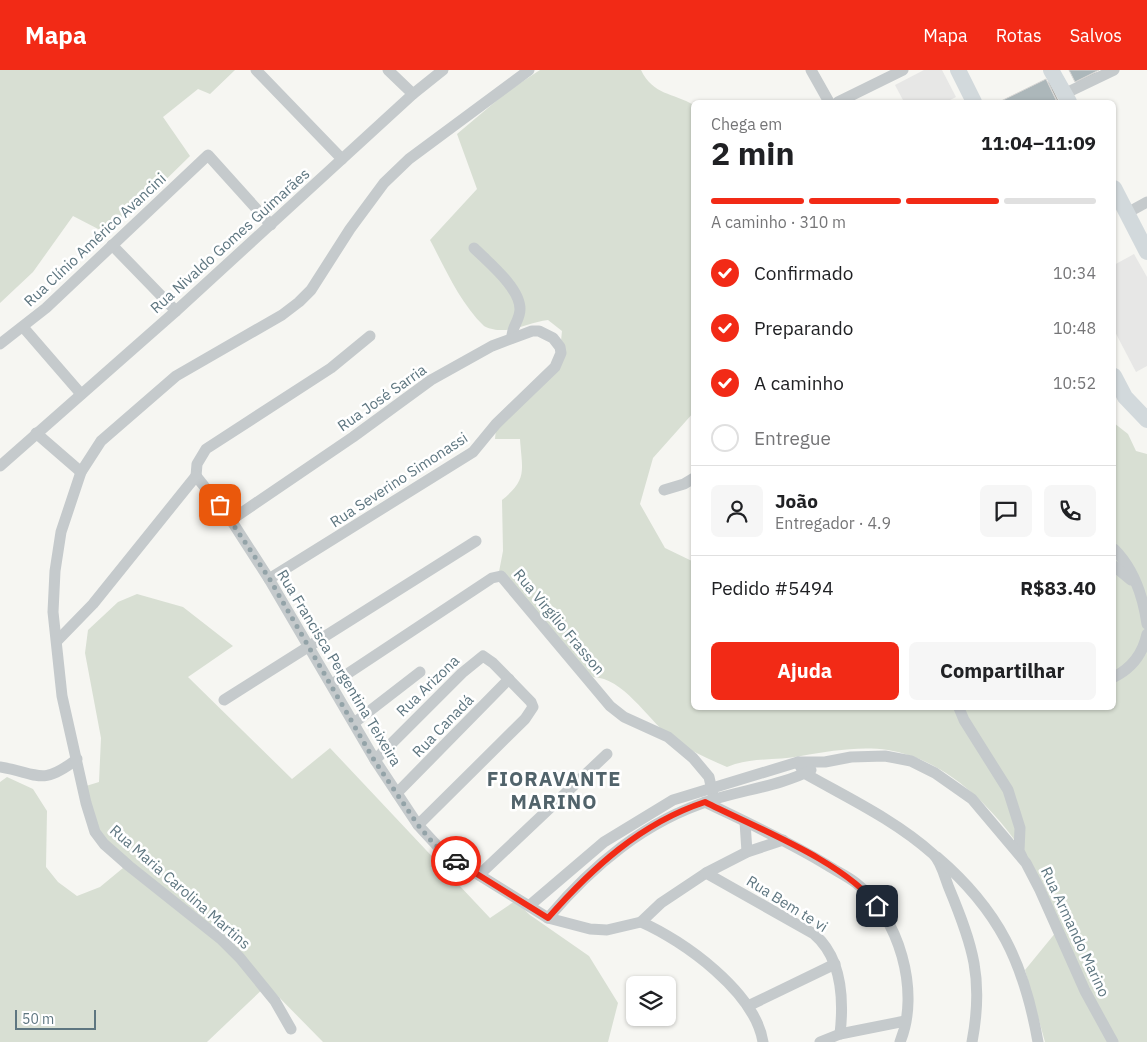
<!DOCTYPE html>
<html lang="pt">
<meta charset="utf-8">
<style>
:root{--surface:#fff;--page:#f6f6f6;--text:#202124;--muted:#757577;--line:#e0e0e0;--accent:#f22a16}
body{margin:0;font-family:"IBM Plex Sans",sans-serif;background:var(--page);color:var(--text);height:100vh;display:flex;flex-direction:column;font-size:19px;white-space:nowrap}
*{box-sizing:border-box;margin:0}
p{font-size:16px;color:var(--muted)}
.icon{flex:none;width:28px;height:28px;fill:none;stroke:currentColor;stroke-width:2;stroke-linecap:round;stroke-linejoin:round}
.map{position:relative;flex:1;overflow:hidden}
.drawer{position:absolute;left:691px;top:30px;width:425px;height:610px;display:flex;flex-direction:column;background:var(--surface);border-radius:8px;box-shadow:0 1px 4px #0004}
.drawer>*{flex:none}
.controls{position:absolute;left:626px;top:906px;display:grid;gap:10px}
.controls a{display:grid;place-items:center;width:50px;height:50px;border-radius:8px;background:var(--surface);box-shadow:0 1px 4px #0004;font-size:25px}
.scale{position:absolute;left:15px;bottom:12px;width:81px;box-sizing:border-box;padding-left:5px;border:2px solid #5e7680;border-top:0;font-size:14px;line-height:18px;white-space:nowrap;color:#5e7680;-webkit-text-stroke:4px #fff;paint-order:stroke}
.pin{position:absolute;display:grid;place-items:center;width:42px;height:42px;color:#fff;margin:-21px;border-radius:10px;box-shadow:0 2px 8px #0006}
.courier{position:absolute;display:grid;place-items:center;width:50px;height:50px;margin:-25px;border:4px solid #f22a16;border-radius:50%;background:#fff;color:#222;box-shadow:0 1px 6px #0007}
.summary em{font-style:normal;font-weight:800}
.summary div{display:flex;flex-direction:column-reverse}
.summary{display:flex;align-items:center;justify-content:space-between;height:85px;padding:0 20px}
h1{font-size:32px;font-weight:800;line-height:38px}
.bar{display:grid;grid-template-columns:repeat(4,1fr);gap:8px 5px;align-content:center;height:60px;padding:0 20px}
.bar i{height:6px;border-radius:4px;background:var(--line)}
.bar .active{background:var(--accent)}
.bar p{grid-column:span 4}
.line{display:flex;align-items:center;gap:12px;padding:0 20px;border-top:1px solid var(--line)}
.line div{flex:1}
.round{display:grid;place-items:center;flex:none;width:52px;height:52px;border-radius:8px;background:var(--page)}
ol{padding:0 20px;list-style:none}
li{display:flex;align-items:center;gap:15px;height:55px}
li p{margin-inline-start:auto}
li .icon{padding:5px;border-radius:50%;background:var(--accent);color:#fff;stroke-width:4}
li:last-child{color:var(--muted)}
li i{width:28px;height:28px;border:2px solid var(--line);border-radius:50%}
.primary-button{display:flex;gap:10px;margin-top:auto;padding:10px 20px}
.primary-button a{flex:1;height:58px;border-radius:8px;background:var(--accent);color:#fff;font-size:20px;font-weight:800;line-height:58px;text-align:center}
.primary-button a+a{background:var(--page);color:var(--text)}
header{display:flex;align-items:center;gap:30px;box-sizing:border-box;height:70px;padding:0 25px;background:var(--accent);color:#fff}
header strong{font-size:24px}
nav{display:flex;gap:28px;margin-inline-start:auto;font-size:18px}
.map>svg:first-child{display:block}
.built{fill:#e7e7e6}
.green{fill:#d8dfd3}
.building{fill:#acb7ba;stroke:#d8d7d5;filter:url(#shadow)}
.lines{fill:none;stroke-linecap:round;stroke-linejoin:round}
.street{stroke:#c5cacc;stroke-width:11}
.secondary{stroke:#d2d9dc;stroke-width:16}
.done{stroke:#93a3a8;stroke-width:5;stroke-dasharray:0 9}
.route{stroke:#f22a16;stroke-width:6}
.labels{text-anchor:middle;stroke-width:5;stroke-linejoin:round;paint-order:stroke}
.street-label{font-size:15px;fill:#5e7680;stroke:#fff}
.district-label{font-size:20px;font-weight:bold;letter-spacing:1px;fill:#51636b;stroke:#fff}
</style>
<header>
<strong>Mapa</strong>
<nav><a>Mapa</a><a>Rotas</a><a>Salvos</a></nav>
</header>
<div class="map">
<svg width="1147" height="972" viewBox="0 0 1147 972">
<defs>
<filter id="shadow"><feDropShadow dx="3" dy="3" stdDeviation="0" flood-color="#0004"/></filter>
</defs>
<rect width="100%" height="100%" fill="#f6f6f2"/>
<g class="built">
<path d="M 924,0 L 942,0 L 956,27 L 946,32 L 904,32 L 895,15 Z"/>
<path d="M 1134,184 L 1147,207 L 1147,296 L 1136,302 L 1114,260 L 1114,195 Z"/>
</g>
<g class="green">
<path d="M 0,0 L 235,0 L 210,24 L 198,19 L 163,47 L 190,86 L 146,129 L 102,161 L 73,146 L 33,202 L 0,233 Z"/>
<path d="M 540,0 L 641,0 C 653,25 673,23 694,35 L 694,342 L 653,388 L 640,434 L 665,478 L 694,492 L 694,638 L 1114,638 L 1114,353 L 1128,364 L 1136,381 L 1147,384 L 1147,972 L 1045,972 L 1025,900 L 1061,856 C 1048,831 1036,798 1019,776 C 988,732 943,689 888,680 C 859,676 830,681 801,686 C 776,691 750,687 727,697 C 708,689 686,679 669,666 C 647,648 623,608 593,607 L 498,507 L 503,481 L 502,430 C 528,409 522,400 520,369 L 495,369 L 497,348 L 548,302 L 560,281 L 562,261 L 548,250 C 531,252 516,261 499,260 C 495,260 487,258 484,256 C 460,233 445,198 430,170 L 477,119 L 457,64 L 508,21 Z"/>
<path d="M 137,524 L 183,537 L 233,576 L 188,607 L 292,709 L 330,678 L 490,848 L 515,831 L 530,845 L 589,886 L 618,933 L 608,972 L 323,972 L 267,915 L 207,972 L 0,972 L 0,712 L 7,707 L 33,719 L 47,741 L 46,797 L 58,812 L 77,826 L 100,817 L 123,798 L 91,755 L 86,716 L 99,712 L 101,668 L 85,583 L 88,560 L 118,532 Z"/>
</g>
<g class="building">
<path d="M 1069,0 L 1099,0 L 1075,12 Z"/>
<path d="M 1046,9 L 1057,32 L 999,32 Z"/>
</g>
<g class="lines">
<g class="street">
<path d="M 256,0 L 342,89"/>
<path d="M 388,0 L 413,24"/>
<path d="M 811,0 L 829,32"/>
<path d="M 1064,24 L 1114,0"/>
<path d="M 838,32 L 903,0"/>
<path d="M 1127,143 L 1147,132"/>
<path d="M 112,175 L 176,241"/>
<path d="M 474,178 C 489,193 520,218 520,239 C 520,251 511,257 512,268"/>
<path d="M 23,257 L 81,324"/>
<path d="M 0,274 L 46,238 L 208,85 L 271,155"/>
<path d="M 36,363 L 81,402"/>
<path d="M 0,396 L 176,241 L 413,24 L 443,0"/>
<path d="M 196,406 L 231,450 L 269,509 L 375,690 L 418,755 L 441,780 L 479,805 L 548,848 L 590,859 L 607,860 L 641,852 L 661,833 L 706,803 L 747,782 L 783,770"/>
<path d="M 196,406 L 197,394 L 206,379 L 331,298 L 370,266"/>
<path d="M 664,420 L 684,414 L 694,408"/>
<path d="M 231,450 L 353,367 L 431,310 L 492,276 L 532,261 L 539,261 L 553,268 L 560,277 L 561,283 L 555,297 L 496,354 L 473,382 L 269,509"/>
<path d="M 1114,479 C 1134,499 1143,526 1147,554"/>
<path d="M 1114,496 L 1131,510"/>
<path d="M 57,571 L 93,534 L 196,406"/>
<path d="M 1114,607 C 1132,598 1143,583 1147,564"/>
<path d="M 332,614 L 492,508 L 501,506 L 610,636 L 624,647 L 668,667 L 693,688 L 709,707 L 714,729"/>
<path d="M 224,630 L 476,471"/>
<path d="M 959,638 L 964,650 L 1008,720 L 1020,758 L 1019,781 L 1022,787"/>
<path d="M 354,653 L 420,602"/>
<path d="M 375,690 L 462,603 L 483,586 L 493,593 L 531,632 L 533,637 L 525,649 L 418,755"/>
<path d="M 798,692 L 804,703 C 848,728 895,750 933,784 C 941,791 945,808 949,818 C 973,876 984,909 972,972"/>
<path d="M 0,697 C 38,703 41,717 77,689"/>
<path d="M 397,723 L 509,609"/>
<path d="M 705,732 C 746,752 788,771 827,795 C 836,801 847,806 856,813 C 899,846 921,922 900,972"/>
<path d="M 745,752 L 747,782"/>
<path d="M 937,787 C 999,840 1024,893 1038,972"/>
<path d="M 706,803 L 814,864 C 842,888 844,929 840,964"/>
<path d="M 479,805 L 607,684"/>
<path d="M 529,836 L 604,772 L 673,730 L 798,692 L 825,692 L 851,687 L 885,686 L 911,691 L 935,703 L 972,729 L 1026,793 L 1040,820 L 1085,921 L 1113,972"/>
<path d="M 548,848 C 593,795 645,751 712,730 C 743,720 783,715 811,700"/>
<path d="M 641,852 C 684,871 755,922 763,972"/>
<path d="M 748,936 L 835,894"/>
<path d="M 291,959 L 275,931 L 240,888 L 222,870 L 129,796 L 104,774 L 95,762 L 86,733 L 62,626 L 53,542 L 55,501 L 61,462 L 81,402 L 101,371 L 176,306 L 282,245 L 299,232 L 311,220 L 350,159 L 384,113 L 409,89 L 529,0"/>
<path d="M 820,972 L 840,964 L 905,951"/>
</g>
<g class="secondary">
<path d="M 958,0 L 974,32"/>
<path d="M 1051,0 L 1069,32"/>
<path d="M 1114,118 L 1147,182"/>
<path d="M 1114,306 L 1125,327 L 1147,350"/>
</g>
</g>
<g class="lines">
<path class="done" d="M 220,435 L 269,508 L 374,690 L 418,755 L 434,774 L 456,791"/>
<path class="route" d="M 456,791 L 548,848 C 592,798 641,753 705,732 C 754,757 846,792 877,836"/>
</g>
<g class="labels">
<g class="street-label">
<text transform="translate(95 170) rotate(-43)" y="5">Rua Clínio Américo Avancini</text>
<text transform="translate(230 171) rotate(-42)" y="5">Rua Nivaldo Gomes Guimarães</text>
<text transform="translate(382 328) rotate(-35)" y="5">Rua José Sarria</text>
<text transform="translate(399 410) rotate(-33)" y="5">Rua Severino Simonassi</text>
<text transform="translate(559 552) rotate(50)" y="5">Rua Virgílio Frasson</text>
<text transform="translate(339 598) rotate(59)" y="5">Rua Francisca Pergentina Teixeira</text>
<text transform="translate(428 616) rotate(-44)" y="5">Rua Arizona</text>
<text transform="translate(443 656) rotate(-46)" y="5">Rua Canadá</text>
<text transform="translate(180 817) rotate(41)" y="5">Rua Maria Carolina Martins</text>
<text transform="translate(787 834) rotate(32)" y="5">Rua Bem te vi</text>
<text transform="translate(1075 862) rotate(65)" y="5">Rua Armando Marino</text>
</g>
<g class="district-label">
<text x="554" y="716">FIORAVANTE<tspan x="554" dy="23">MARINO</tspan></text>
</g>
</g>
</svg>
<div class="controls">
<a><svg class="icon" aria-label="layers" viewBox="0 0 24 24"><path d="M12 4l9 5-9 5-9-5zM3 14l9 5 9-5"/></svg></a>
</div>
<div class="scale">50 m</div>
<div class="pin" style="left:220px;top:435px;background:#ea580c"><svg class="icon" aria-label="bag" viewBox="0 0 24 24"><path d="M5 8h14l-1 12H6zM9 8a3 3 0 0 1 6 0"/></svg></div>
<div class="pin" style="left:877px;top:836px;background:#1f2937"><svg class="icon" aria-label="home" viewBox="0 0 24 24"><path d="M3 11l9-7 9 7M6 9v11h12V9"/></svg></div>
<div class="courier" style="left:456px;top:791px"><svg class="icon" aria-label="car" viewBox="0 0 24 24"><path d="M5 17H2v-5l4-1 3-4h7l3 4 3 1v5h-3M9 17h6M6 11h13"/><circle cx="7" cy="17" r="2"/><circle cx="17" cy="17" r="2"/></svg></div>
<section class="drawer">
<div class="summary"><div><h1>2 min</h1><p>Chega em</p></div><em>11:04–11:09</em></div>
<div class="bar"><i class="active"></i><i class="active"></i><i class="active"></i><i></i><p>A caminho · 310 m</p></div>
<ol>
<li><svg class="icon" aria-label="check" viewBox="0 0 24 24"><path d="M5 12l5 5 9-10"/></svg>Confirmado<p>10:34</p></li>
<li><svg class="icon" aria-label="check" viewBox="0 0 24 24"><path d="M5 12l5 5 9-10"/></svg>Preparando<p>10:48</p></li>
<li><svg class="icon" aria-label="check" viewBox="0 0 24 24"><path d="M5 12l5 5 9-10"/></svg>A caminho<p>10:52</p></li>
<li><i></i>Entregue</li>
</ol>
<div class="line" style="height:90px"><a class="round"><svg class="icon" aria-label="person" viewBox="0 0 24 24"><circle cx="12" cy="8" r="4"/><path d="M4 21q1-7 8-7t8 7"/></svg></a><div><b>João</b><p>Entregador · 4.9</p></div><a class="round"><svg class="icon" aria-label="chat" viewBox="0 0 24 24"><path d="M4 5h16v11H9l-5 4z"/></svg></a><a class="round"><svg class="icon" aria-label="phone" viewBox="0 0 24 24"><path d="M5 4h4l2 5-3 2q2 4 5 5l2-3 5 2v4C11 20 4 13 5 4z"/></svg></a></div>
<div class="line" style="height:65px"><div>Pedido #5494</div><b>R$83.40</b></div>
<div class="primary-button"><a>Ajuda</a><a>Compartilhar</a></div>
</section>
</div>
